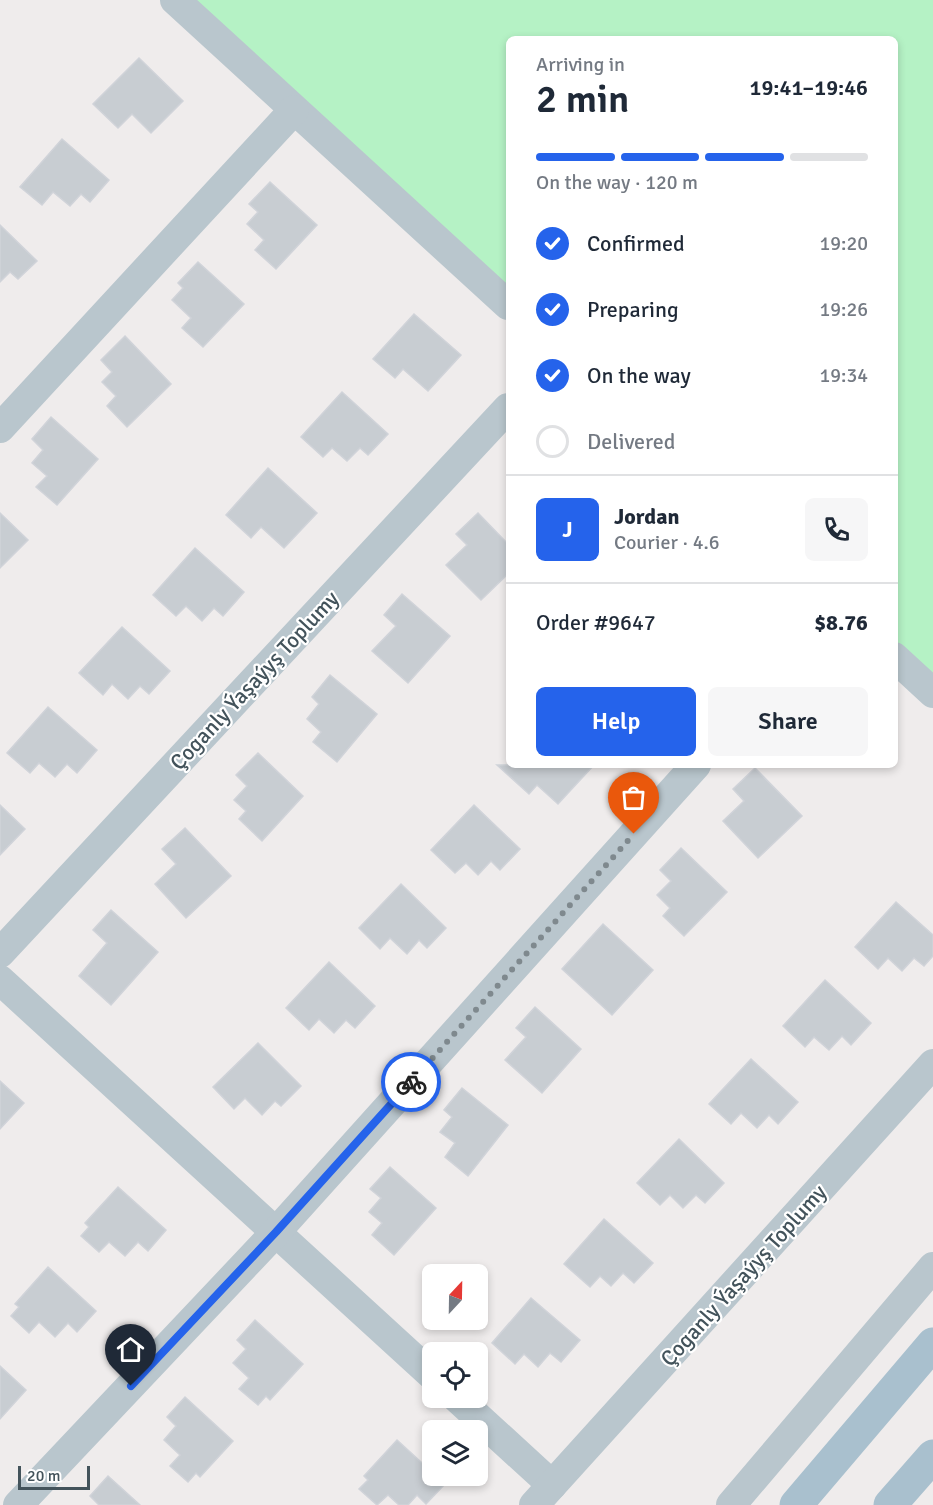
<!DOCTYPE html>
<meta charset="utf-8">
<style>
:root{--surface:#fff;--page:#f6f6f7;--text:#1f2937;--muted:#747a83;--line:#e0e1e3;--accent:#2563eb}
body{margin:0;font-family:Signika,sans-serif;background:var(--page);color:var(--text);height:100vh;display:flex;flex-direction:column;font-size:22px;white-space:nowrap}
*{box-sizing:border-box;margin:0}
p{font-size:20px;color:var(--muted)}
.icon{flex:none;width:33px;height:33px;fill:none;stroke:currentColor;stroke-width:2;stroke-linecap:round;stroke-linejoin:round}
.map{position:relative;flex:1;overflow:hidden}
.side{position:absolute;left:506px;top:36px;width:392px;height:732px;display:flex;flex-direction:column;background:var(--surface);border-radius:9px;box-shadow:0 3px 9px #0003}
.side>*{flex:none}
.needle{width:39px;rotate:22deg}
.controls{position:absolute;left:422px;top:1264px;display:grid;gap:12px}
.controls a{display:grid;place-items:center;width:66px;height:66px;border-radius:9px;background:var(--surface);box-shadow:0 3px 9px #0003;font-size:30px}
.scale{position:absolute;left:18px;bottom:15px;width:72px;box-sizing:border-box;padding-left:6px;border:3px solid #43535b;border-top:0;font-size:16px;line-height:21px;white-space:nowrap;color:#43535b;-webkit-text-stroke:4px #fff;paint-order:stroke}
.pin{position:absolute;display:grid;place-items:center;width:51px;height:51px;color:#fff;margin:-62px -26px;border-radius:50% 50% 50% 0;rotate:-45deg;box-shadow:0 0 6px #0007}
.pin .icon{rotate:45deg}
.courier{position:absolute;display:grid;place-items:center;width:60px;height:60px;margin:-30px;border:4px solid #2563eb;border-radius:50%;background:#fff;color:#222;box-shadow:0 2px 8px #0007}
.overview em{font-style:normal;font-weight:600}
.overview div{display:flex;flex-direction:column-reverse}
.overview{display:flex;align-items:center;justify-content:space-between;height:102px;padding:0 30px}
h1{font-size:39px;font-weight:600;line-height:45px}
.bar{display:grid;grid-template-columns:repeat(4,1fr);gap:9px 6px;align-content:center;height:72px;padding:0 30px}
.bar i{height:8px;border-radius:4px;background:var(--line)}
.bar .selected{background:var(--accent)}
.bar p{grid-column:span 4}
.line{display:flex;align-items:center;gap:15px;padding:0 30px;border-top:2px solid var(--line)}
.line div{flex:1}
.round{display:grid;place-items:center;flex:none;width:63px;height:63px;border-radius:9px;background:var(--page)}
ol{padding:0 30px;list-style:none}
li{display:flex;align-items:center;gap:18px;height:66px}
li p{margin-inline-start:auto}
li .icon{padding:6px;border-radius:50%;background:var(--accent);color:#fff;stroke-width:4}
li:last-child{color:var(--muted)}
li i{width:33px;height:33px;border:3px solid var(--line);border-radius:50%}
.primary-button{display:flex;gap:12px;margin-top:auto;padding:12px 30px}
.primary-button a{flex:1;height:69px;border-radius:9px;background:var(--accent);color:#fff;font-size:24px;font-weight:600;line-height:69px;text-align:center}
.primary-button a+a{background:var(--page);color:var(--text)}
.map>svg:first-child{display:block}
.green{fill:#b5f2c5}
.building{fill:#c8cdd2;stroke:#d0d3d9;stroke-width:1.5}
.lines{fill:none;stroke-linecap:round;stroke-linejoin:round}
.minor{stroke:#b9c6cd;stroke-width:30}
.major{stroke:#a9c0ce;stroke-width:33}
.done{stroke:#7f898e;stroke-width:6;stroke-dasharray:0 10.8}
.route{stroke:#2563eb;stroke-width:8}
.labels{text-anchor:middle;stroke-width:4.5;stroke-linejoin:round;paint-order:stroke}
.street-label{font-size:22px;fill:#43535b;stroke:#fff}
</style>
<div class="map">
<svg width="933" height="1505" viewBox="0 0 933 1505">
<rect width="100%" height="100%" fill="#efecec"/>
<path class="green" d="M 188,0 L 933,0 L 933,685 L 894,649 L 894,39 L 508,39 L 508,295 Z"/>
<g class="building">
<path d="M 139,58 L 183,101 L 151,133 L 132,114 L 118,128 L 93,104 Z"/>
<path d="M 62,139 L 109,180 L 90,202 L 81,194 L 70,206 L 53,192 L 42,205 L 20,187 Z"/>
<path d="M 270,182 L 317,225 L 276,269 L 255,250 L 264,240 L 247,224 L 258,212 L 249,204 Z"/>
<path d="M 0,225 L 37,261 L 18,279 L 10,272 L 0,282 Z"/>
<path d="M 198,262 L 244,304 L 203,347 L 182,328 L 191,318 L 172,300 L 183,288 L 178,283 Z"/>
<path d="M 414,314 L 461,355 L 428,391 L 403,369 L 395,378 L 373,359 Z"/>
<path d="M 125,336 L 171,384 L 127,427 L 107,406 L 116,396 L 102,382 L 112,372 L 101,360 Z"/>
<path d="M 342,392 L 388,434 L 368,455 L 360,448 L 347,461 L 332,448 L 323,457 L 301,437 Z"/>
<path d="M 51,417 L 98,459 L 57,505 L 36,487 L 47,476 L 32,463 L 43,450 L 32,439 Z"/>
<path d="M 268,468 L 317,513 L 284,548 L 261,527 L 251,538 L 226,515 Z"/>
<path d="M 0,513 L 28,540 L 0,568 Z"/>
<path d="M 478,513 L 508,544 L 508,574 L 481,600 L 446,565 L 467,545 L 456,534 Z"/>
<path d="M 195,548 L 244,592 L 223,616 L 214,608 L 202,621 L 186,606 L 176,616 L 153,595 Z"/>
<path d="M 402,594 L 450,636 L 408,683 L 372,651 L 396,626 L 384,615 Z"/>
<path d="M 122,627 L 170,671 L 149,694 L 140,686 L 128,699 L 112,684 L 103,695 L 79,673 Z"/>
<path d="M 330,675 L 377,714 L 337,762 L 313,742 L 321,732 L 307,719 L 319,704 L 312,697 Z"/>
<path d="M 48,707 L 97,750 L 77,773 L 67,764 L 55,777 L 39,763 L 30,773 L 7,753 Z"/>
<path d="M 258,753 L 303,796 L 262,841 L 239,819 L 246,811 L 234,800 L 247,786 L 236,775 Z"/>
<path d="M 497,765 L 594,765 L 558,804 L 537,785 L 529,794 Z"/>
<path d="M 755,768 L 802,816 L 758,858 L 723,821 L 744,801 L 733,789 Z"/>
<path d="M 0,805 L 25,829 L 0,855 Z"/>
<path d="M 474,805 L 520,849 L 500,870 L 491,861 L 478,875 L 466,863 L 455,873 L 431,850 Z"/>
<path d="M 185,828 L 231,876 L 186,918 L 155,884 L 176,864 L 162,849 Z"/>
<path d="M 681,848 L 727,892 L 684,936 L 663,916 L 670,908 L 657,895 L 671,881 L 660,870 Z"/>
<path d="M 401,884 L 446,928 L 427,948 L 419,940 L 407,954 L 390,938 L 380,949 L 359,928 Z"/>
<path d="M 896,902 L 933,935 L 933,956 L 924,966 L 914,958 L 902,971 L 888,958 L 878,969 L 855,947 Z"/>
<path d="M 111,910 L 158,952 L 111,1005 L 79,976 L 107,943 L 93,930 Z"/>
<path d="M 603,924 L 653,970 L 612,1015 L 562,969 Z"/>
<path d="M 329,962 L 375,1006 L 355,1028 L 346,1020 L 334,1033 L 319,1019 L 309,1030 L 286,1008 Z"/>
<path d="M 825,980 L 871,1023 L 851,1045 L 842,1036 L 829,1050 L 814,1037 L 805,1047 L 783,1026 Z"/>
<path d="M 535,1007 L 581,1049 L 542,1093 L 505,1060 L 526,1037 L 516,1028 Z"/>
<path d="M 258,1043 L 301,1086 L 281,1106 L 275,1101 L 262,1115 L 245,1098 L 234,1109 L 213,1087 Z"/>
<path d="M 751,1059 L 798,1102 L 778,1124 L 769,1115 L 757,1128 L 741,1113 L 731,1124 L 709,1104 Z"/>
<path d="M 0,1081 L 24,1103 L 0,1129 Z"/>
<path d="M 462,1088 L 508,1125 L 468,1176 L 445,1157 L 455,1143 L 440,1132 L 452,1117 L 444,1110 Z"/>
<path d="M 679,1139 L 724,1183 L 705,1203 L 696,1195 L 683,1208 L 670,1195 L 660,1205 L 637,1183 Z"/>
<path d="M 390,1167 L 436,1208 L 394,1255 L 372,1235 L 382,1223 L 369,1212 L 381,1198 L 370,1189 Z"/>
<path d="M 118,1187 L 166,1230 L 148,1251 L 138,1242 L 125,1256 L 109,1242 L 99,1252 L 81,1236 L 89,1227 L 85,1223 Z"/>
<path d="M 604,1219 L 653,1263 L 634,1283 L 623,1273 L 611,1286 L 600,1276 L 590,1287 L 564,1264 Z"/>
<path d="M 48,1267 L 96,1311 L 77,1332 L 68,1323 L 55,1337 L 39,1322 L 29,1333 L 11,1316 L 19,1307 L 15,1304 Z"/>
<path d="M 531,1298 L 580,1340 L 561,1362 L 550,1353 L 538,1367 L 524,1354 L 515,1364 L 492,1343 Z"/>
<path d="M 255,1320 L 303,1364 L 270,1400 L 266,1396 L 258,1405 L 239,1389 L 249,1378 L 233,1363 L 246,1349 L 237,1340 Z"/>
<path d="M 0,1366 L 26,1390 L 0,1419 Z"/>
<path d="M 185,1397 L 233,1441 L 200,1477 L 196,1473 L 188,1482 L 170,1466 L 180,1455 L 164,1440 L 176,1426 L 167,1417 Z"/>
<path d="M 397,1440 L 432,1472 L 432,1476 L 445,1484 L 426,1504 L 417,1495 L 408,1505 L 399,1505 L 388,1495 L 377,1505 L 359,1489 L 368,1480 L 364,1476 Z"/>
<path d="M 108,1476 L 140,1505 L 99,1505 L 90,1496 Z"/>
</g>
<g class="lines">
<g class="minor">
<path d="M 175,0 L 508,305"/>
<path d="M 0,428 L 294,110"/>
<path d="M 894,657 L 933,693"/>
<path d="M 0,953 L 508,408"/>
<path d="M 0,980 L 432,1375"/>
<path d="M 457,1398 L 552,1485"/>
<path d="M 18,1505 L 276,1232 L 696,765"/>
<path d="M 534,1505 L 933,1064"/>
<path d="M 731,1505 L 933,1267"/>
</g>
<g class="major">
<path d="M 796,1505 L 933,1344"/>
<path d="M 890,1505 L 933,1456"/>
</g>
</g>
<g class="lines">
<path class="done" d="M 411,1082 L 634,834"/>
<path class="route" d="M 131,1386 L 276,1232 L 411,1082"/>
</g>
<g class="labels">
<g class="street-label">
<text transform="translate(254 680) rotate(-47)" y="8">Çoganly Ýaşaýyş Toplumy</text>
<text transform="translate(743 1275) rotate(-48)" y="8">Çoganly Ýaşaýyş Toplumy</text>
</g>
</g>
</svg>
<div class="controls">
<a><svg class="needle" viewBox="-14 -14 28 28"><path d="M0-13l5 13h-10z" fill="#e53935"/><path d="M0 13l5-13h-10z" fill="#747a83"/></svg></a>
<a><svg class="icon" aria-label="locate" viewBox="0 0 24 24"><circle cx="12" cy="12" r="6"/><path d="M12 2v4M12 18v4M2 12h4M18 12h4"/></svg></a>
<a><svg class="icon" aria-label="layers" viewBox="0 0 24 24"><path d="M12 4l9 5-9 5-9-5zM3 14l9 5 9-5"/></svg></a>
</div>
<div class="scale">20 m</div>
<div class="pin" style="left:634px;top:834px;background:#ea580c"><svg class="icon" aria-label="bag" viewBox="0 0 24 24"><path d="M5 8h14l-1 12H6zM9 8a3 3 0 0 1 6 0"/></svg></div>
<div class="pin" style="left:131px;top:1386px;background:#1f2937"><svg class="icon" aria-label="home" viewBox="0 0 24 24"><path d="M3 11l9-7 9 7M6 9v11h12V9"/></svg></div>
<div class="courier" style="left:411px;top:1082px"><svg class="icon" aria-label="bike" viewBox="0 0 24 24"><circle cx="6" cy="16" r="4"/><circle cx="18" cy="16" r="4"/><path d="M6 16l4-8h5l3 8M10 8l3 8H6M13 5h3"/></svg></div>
<section class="side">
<div class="overview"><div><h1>2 min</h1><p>Arriving in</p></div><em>19:41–19:46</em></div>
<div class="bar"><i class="selected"></i><i class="selected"></i><i class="selected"></i><i></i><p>On the way · 120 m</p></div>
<ol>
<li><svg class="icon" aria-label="check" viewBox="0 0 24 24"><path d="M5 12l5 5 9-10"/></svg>Confirmed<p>19:20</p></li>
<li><svg class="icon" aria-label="check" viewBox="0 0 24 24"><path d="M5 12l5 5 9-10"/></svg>Preparing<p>19:26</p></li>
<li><svg class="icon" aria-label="check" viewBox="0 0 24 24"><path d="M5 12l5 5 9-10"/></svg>On the way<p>19:34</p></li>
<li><i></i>Delivered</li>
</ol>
<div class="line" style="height:108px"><b class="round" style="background:var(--accent);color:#fff">J</b><div><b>Jordan</b><p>Courier · 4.6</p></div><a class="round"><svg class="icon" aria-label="phone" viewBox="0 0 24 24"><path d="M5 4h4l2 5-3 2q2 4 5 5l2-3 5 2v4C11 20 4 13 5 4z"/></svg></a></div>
<div class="line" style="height:78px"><div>Order #9647</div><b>$8.76</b></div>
<div class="primary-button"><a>Help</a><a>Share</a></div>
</section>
</div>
